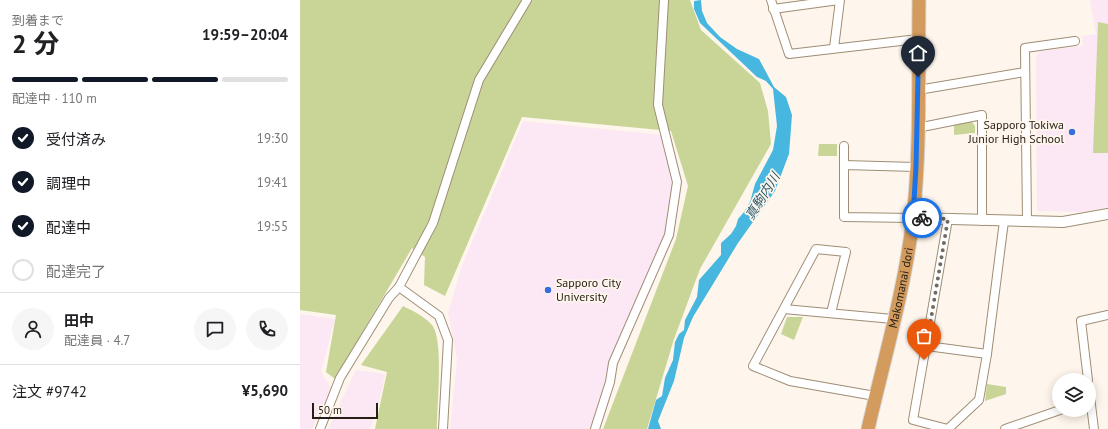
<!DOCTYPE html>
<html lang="ja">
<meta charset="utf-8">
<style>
:root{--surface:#fff;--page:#f6f6f6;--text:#202124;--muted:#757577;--line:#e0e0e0;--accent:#111827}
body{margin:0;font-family:"PT Sans","Noto Sans JP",sans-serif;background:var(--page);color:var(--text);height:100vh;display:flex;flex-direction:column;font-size:15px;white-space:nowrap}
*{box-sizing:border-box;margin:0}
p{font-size:13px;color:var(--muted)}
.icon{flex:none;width:22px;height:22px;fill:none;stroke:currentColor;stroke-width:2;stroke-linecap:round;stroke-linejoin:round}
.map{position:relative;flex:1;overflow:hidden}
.panel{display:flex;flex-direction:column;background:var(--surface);width:300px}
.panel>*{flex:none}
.buttons{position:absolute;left:752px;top:373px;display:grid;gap:8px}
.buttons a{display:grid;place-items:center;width:44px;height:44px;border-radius:50%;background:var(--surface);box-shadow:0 2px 10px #0003;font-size:20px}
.scale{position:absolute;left:12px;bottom:10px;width:66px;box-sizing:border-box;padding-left:4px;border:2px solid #251e15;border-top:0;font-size:11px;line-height:14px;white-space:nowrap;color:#251e15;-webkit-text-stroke:3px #fef6ec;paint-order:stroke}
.pin{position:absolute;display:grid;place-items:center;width:34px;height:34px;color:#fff;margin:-41px -17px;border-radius:50% 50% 50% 0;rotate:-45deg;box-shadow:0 0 4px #0007}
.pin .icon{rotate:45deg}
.courier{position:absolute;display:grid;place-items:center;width:40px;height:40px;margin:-20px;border:3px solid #1a73e8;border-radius:50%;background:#fff;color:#222;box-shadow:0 1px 5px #0007}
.summary em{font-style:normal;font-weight:700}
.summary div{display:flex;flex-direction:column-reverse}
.summary{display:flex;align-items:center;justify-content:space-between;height:68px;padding:0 12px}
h1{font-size:26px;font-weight:700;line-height:30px}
.bar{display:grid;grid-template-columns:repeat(4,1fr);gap:6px 4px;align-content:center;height:48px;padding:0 12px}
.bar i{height:5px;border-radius:3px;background:var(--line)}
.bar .selected{background:var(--accent)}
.bar p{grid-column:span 4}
.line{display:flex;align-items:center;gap:10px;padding:0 12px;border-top:1px solid var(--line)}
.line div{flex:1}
.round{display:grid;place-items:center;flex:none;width:42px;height:42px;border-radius:21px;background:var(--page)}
ol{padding:0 12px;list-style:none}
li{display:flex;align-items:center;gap:12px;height:44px}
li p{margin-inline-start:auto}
li .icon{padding:4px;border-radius:50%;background:var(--accent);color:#fff;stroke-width:4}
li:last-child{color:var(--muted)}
li i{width:22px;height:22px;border:2px solid var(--line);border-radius:50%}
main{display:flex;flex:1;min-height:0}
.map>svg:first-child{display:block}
.education{fill:#fce7f5}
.green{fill:#c9d597}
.water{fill:#47b7e0}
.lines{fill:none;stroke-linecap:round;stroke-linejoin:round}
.minor-casing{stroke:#9f8d76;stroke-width:10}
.tertiary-casing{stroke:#9f8d76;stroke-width:12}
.trunk-casing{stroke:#d8d6d5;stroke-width:15}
.minor{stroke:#fff;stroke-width:8}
.tertiary{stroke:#fff;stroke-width:10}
.trunk{stroke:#d39c5e;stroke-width:13}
.done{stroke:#716a60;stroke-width:4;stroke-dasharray:0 7.2}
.route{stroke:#1a73e8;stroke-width:5}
.poi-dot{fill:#396ddd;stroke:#fef6ec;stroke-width:1.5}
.labels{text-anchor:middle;stroke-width:3.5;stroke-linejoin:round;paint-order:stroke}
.poi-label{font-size:12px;fill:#251e15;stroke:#fef6ec;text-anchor:end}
.street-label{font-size:12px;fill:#251e15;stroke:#fef6ec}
.water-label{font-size:13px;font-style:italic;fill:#2b596c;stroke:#fef6ec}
</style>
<main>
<section class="panel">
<div class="summary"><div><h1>2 分</h1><p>到着まで</p></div><em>19:59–20:04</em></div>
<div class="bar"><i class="selected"></i><i class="selected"></i><i class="selected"></i><i></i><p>配達中 · 110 m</p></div>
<ol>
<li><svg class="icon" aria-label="check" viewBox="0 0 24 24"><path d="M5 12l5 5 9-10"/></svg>受付済み<p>19:30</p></li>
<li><svg class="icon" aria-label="check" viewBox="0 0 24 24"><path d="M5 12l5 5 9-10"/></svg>調理中<p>19:41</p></li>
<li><svg class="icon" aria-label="check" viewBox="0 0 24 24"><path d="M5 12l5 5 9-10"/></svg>配達中<p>19:55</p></li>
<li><i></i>配達完了</li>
</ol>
<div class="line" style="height:72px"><a class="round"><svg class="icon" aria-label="person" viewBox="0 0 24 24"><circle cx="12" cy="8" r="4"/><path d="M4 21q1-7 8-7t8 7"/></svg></a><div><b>田中</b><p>配達員 · 4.7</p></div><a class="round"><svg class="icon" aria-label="chat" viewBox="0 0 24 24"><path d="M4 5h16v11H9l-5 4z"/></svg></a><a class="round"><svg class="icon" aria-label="phone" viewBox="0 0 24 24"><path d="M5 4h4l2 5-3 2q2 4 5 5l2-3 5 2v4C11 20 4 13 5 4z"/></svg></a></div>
<div class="line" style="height:52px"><div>注文 #9742</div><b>¥5,690</b></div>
</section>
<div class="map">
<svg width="808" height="429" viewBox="0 0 808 429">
<rect width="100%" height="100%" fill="#fef6ec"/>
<g class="education">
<path d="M 790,0 L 808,0 L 808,207 L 783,212 L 737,211 L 736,56 L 740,51 L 783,46 L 782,36 L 796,34 Z"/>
<path d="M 223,121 L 363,135 L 372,185 L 365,233 L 324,332 L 290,429 L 150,429 L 157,359 L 148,313 L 162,266 Z"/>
<path d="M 0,314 L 35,319 L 21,372 L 32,390 L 12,429 L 0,429 Z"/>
<path d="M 56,370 L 85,374 L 80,400 L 70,429 L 28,429 Z"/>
</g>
<g class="green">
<path d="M 0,0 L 390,0 L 401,30 L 460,83 L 468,111 L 471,144 L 400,269 L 374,339 L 347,429 L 303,429 L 376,239 L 388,186 L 371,131 L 222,117 L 145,296 L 124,285 L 125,257 L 112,248 L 35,379 L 26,372 L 36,315 L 0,310 Z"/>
<path d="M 798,22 L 808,24 L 808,153 L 793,153 Z"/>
<path d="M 672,122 L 675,126 L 675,133 L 654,135 L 654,124 Z"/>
<path d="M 519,144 L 537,144 L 537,156 L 518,156 Z"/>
<path d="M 103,306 C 113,311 124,316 132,325 C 144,339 137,408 137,429 L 75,429 L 87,372 L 61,365 Z"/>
<path d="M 487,317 L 503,317 L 494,340 L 481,334 Z"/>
<path d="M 687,384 L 706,387 L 706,394 L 685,401 Z"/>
</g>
<path class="water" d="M 401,0 L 402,11 L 407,23 L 420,37 L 437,49 L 459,59 L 474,87 L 486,97 L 492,115 L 489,154 L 475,191 L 438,243 L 393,317 L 384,338 L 374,381 L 358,421 L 361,429 L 348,429 L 356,400 L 362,396 L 365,378 L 373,360 L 375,342 L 379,334 L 384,330 L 385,320 L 397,297 L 399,280 L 421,255 L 421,243 L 431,234 L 436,226 L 438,219 L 444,212 L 450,202 L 455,184 L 473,150 L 477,126 L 473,89 L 466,81 L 457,77 L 400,23 L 394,9 L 394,1 Z"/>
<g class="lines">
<g class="minor-casing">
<g id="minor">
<path d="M 471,0 L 489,54 L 618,39"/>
<path d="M 473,9 L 539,0"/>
<path d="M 534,48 L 540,0"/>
<path d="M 618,90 L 725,72"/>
<path d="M 617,128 L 682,115 L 682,221"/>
<path d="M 544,146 L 544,165"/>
<path d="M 613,218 L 544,217 L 544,165 L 616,167"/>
<path d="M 648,219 L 613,420 L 648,429 L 679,400 L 687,354 L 704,221"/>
<path d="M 727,221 L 725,48 L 775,41"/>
<path d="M 99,287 L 139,316 L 148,340 L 143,429"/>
<path d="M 484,309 L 593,319"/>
<path d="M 531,313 L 546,252 L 516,249 L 453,366 L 490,381 L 575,396"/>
<path d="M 627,346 L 687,354"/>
<path d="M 788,380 L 781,321 L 808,315"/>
<path d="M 789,389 L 794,429"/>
<path d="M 20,429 L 40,378 L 89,298 L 99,287 L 133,223 L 179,80 L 227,0"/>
<path d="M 295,429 L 310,382 L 313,363 L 369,235 L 377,182 L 358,105 L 364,0"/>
<path d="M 705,429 L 760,410"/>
</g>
</g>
<g class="tertiary-casing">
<path id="tertiary" d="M 613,218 L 763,222 L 808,214"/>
</g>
<g class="trunk-casing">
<g id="trunk">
<path id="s1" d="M 568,429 C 584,359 605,289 613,218 C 621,146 618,72 619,0"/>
</g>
</g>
<use href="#minor" class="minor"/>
<use href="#tertiary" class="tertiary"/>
<use href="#trunk" class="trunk"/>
</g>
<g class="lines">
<path class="done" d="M 622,218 L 648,219 L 624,360"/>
<path class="route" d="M 618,77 L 616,167 L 613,218 L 622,218"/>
</g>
<g class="poi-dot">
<circle cx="772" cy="132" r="4"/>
<circle cx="248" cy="290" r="4"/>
</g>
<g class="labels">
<g class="poi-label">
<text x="764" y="129">Sapporo Tokiwa<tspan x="764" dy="14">Junior High School</tspan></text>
<text x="256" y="287" text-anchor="start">Sapporo City<tspan x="256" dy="14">University</tspan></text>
</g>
<g class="street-label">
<text dy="4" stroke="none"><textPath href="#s1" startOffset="145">Makomanai dori</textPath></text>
</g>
<g class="water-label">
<text transform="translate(462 196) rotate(-58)" y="5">真駒内川</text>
</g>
</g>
</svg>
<div class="buttons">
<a><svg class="icon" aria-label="layers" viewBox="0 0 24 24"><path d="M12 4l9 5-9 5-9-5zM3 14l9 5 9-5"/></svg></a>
</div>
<div class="scale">50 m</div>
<div class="pin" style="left:624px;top:360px;background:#ea580c"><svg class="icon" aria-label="bag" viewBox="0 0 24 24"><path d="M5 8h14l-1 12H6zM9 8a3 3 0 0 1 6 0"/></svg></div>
<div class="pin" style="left:618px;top:77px;background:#1f2937"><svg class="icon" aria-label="home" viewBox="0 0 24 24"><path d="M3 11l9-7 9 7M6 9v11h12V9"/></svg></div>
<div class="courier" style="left:622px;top:218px"><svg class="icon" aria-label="bike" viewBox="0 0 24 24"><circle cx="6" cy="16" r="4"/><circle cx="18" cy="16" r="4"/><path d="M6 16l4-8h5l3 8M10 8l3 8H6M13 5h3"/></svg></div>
</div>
</main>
